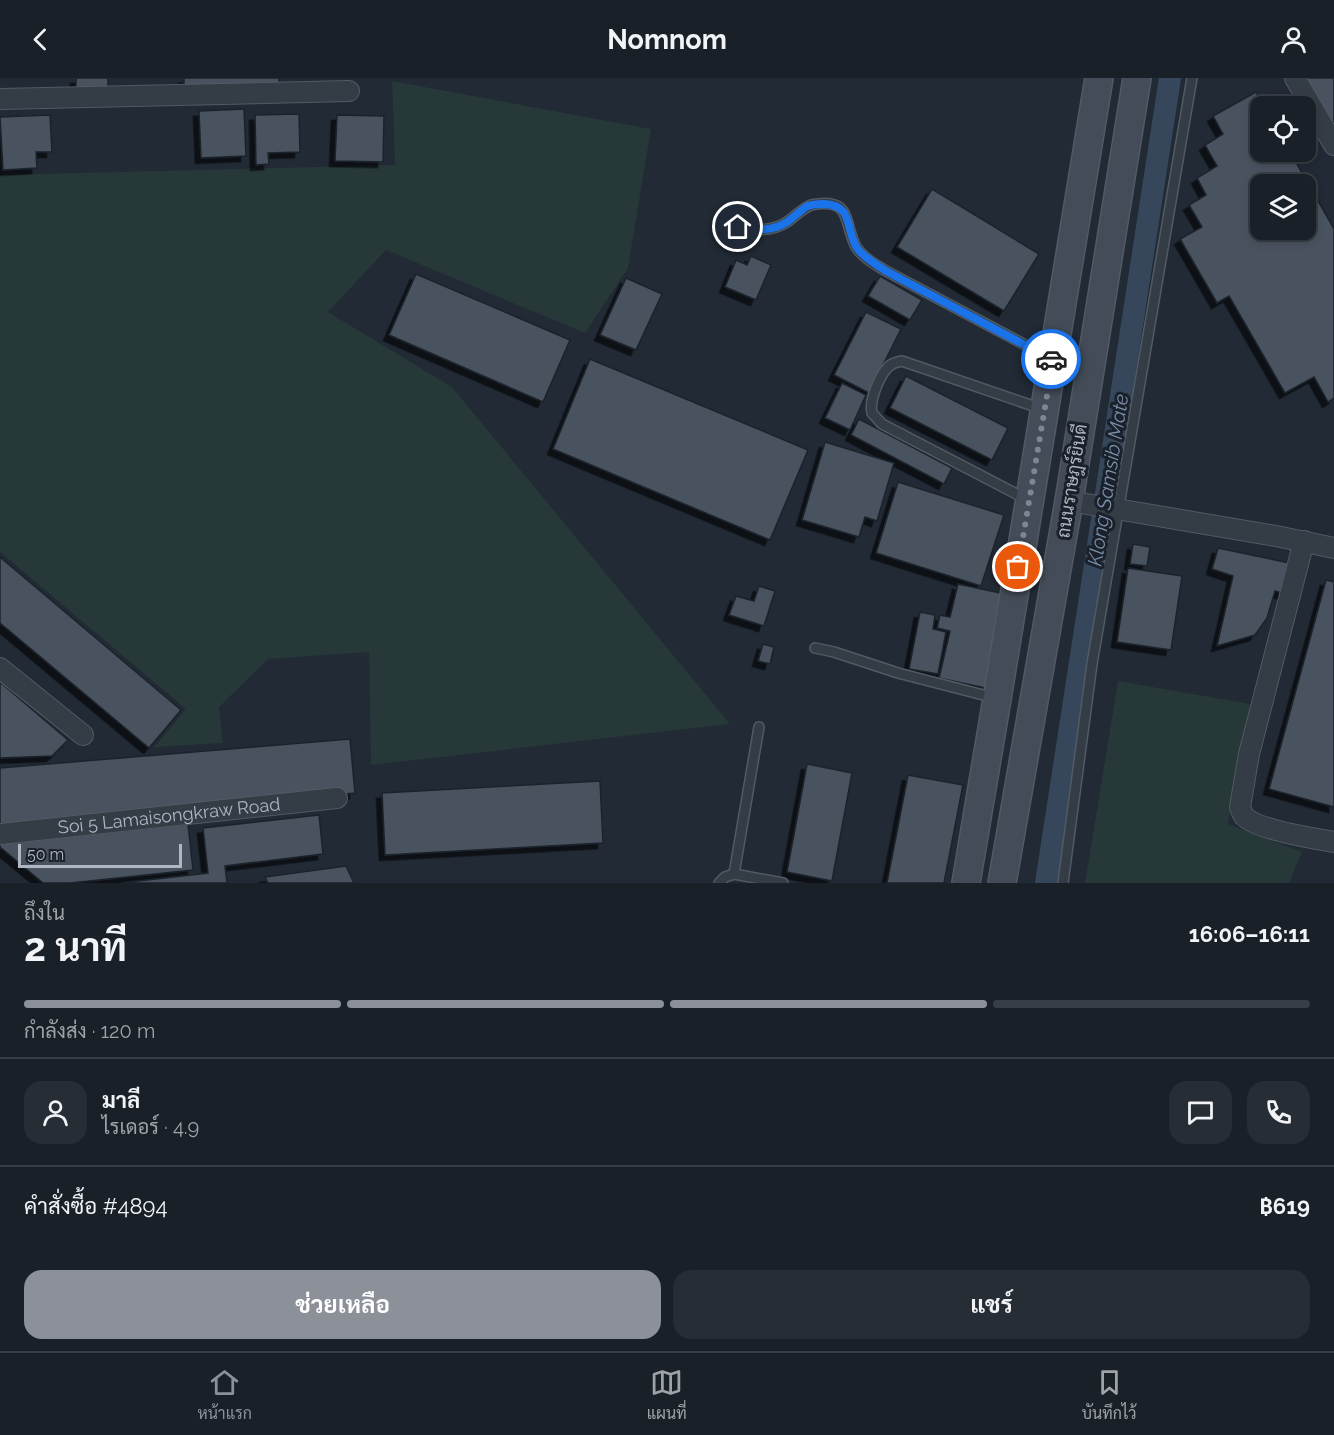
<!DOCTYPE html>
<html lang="th">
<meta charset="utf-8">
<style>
:root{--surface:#192028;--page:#262d34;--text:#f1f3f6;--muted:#9fa3a8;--line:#373e45;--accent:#8c9099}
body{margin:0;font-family:Raleway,Sarabun,sans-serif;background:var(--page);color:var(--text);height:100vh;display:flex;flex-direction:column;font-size:22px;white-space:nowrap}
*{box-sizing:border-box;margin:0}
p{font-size:20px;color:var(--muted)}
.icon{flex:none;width:33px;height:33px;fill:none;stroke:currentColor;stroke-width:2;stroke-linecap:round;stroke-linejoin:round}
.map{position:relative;height:805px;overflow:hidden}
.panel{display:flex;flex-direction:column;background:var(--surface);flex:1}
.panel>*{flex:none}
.controls{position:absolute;left:1250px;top:18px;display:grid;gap:12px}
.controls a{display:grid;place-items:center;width:66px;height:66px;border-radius:12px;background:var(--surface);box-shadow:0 3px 9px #0003,0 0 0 2px var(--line);font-size:30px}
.scale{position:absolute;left:18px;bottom:15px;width:164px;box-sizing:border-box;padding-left:6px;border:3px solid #afb7c2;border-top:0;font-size:16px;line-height:21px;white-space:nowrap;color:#afb7c2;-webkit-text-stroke:4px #1a212a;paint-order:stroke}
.pin{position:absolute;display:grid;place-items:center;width:51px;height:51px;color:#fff;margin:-26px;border:3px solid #fff;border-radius:50%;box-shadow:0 2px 6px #0007}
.courier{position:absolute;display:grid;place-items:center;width:60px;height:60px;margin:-30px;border:4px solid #1a73e8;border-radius:50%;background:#fff;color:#222;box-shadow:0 2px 8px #0007}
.headline em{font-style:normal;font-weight:700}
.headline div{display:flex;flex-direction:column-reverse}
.headline{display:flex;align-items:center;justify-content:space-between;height:102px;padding:0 24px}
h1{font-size:39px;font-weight:700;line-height:45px}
.bar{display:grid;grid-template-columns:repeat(4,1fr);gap:9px 6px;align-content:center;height:72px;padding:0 24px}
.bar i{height:8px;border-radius:4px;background:var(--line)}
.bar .active{background:var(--accent)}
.bar p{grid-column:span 4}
.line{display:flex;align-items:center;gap:15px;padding:0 24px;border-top:2px solid var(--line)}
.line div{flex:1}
.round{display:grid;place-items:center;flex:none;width:63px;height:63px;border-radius:18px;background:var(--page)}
.button{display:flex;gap:12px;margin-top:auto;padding:12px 24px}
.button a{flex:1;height:69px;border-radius:18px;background:var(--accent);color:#fff;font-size:24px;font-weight:700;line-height:69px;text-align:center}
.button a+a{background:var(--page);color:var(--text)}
header{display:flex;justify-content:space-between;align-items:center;height:78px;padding:0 24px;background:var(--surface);font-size:27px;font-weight:700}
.menu{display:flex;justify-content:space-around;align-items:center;height:84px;border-top:2px solid var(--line);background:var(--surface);font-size:16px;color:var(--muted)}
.menu a{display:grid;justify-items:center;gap:3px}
.menu .active{color:var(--accent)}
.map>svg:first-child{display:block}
.green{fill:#263838}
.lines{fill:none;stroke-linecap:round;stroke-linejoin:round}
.canal{stroke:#36475b;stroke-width:22}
.building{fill:#48525e;stroke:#1c232c;stroke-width:1.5;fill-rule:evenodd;filter:url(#shadow)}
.service-casing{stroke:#525a63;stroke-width:12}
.minor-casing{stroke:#525a63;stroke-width:22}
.secondary-casing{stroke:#525a63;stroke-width:30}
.service{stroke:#343c46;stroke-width:9}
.minor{stroke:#343c46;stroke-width:20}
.secondary{stroke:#434c58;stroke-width:27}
.done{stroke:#7d8691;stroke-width:6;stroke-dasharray:0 10.8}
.route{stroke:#1a73e8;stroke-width:8}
.labels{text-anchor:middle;stroke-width:6;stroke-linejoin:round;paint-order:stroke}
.street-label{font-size:18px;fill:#afb7c2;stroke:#1a212a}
.water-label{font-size:20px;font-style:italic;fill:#798fa9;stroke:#1a212a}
</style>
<header><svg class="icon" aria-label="back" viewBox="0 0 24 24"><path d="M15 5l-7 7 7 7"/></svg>Nomnom<svg class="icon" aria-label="person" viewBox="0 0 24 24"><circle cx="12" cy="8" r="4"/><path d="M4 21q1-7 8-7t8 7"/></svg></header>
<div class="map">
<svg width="1334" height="805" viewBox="0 0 1334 805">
<defs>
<filter id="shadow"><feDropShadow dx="-5.5" dy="5.5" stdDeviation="0" flood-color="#0009"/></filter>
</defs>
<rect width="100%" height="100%" fill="#212a35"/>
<g class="green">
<path d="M 392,3 L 651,51 L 628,190 L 585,255 L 386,172 L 328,234 L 452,309 L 730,646 L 371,687 L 369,574 L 268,581 L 219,629 L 223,665 L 154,669 L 186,631 L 0,474 L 0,97 L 395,87 Z"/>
<path d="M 1118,603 L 1250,626 L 1228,746 L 1302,774 L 1289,805 L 1085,805 Z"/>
</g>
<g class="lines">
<path class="canal" d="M 1046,805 L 1170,0"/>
</g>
<g class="building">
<path d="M 76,0 L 108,0 L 108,13 L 76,14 Z"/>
<path d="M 184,0 L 279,0 L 279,9 L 184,11 Z"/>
<path d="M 1301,0 L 1334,0 L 1334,64 Z"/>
<path d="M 1256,14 L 1264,28 L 1260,28 L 1260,74 L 1290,74 L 1334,151 L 1334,320 L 1328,324 L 1314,299 L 1285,315 L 1229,218 L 1217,225 L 1180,161 L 1202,149 L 1189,127 L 1206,117 L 1197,100 L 1217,88 L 1205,67 L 1223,56 L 1213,38 ZM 1260,106 L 1305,106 L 1305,152 L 1260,152 Z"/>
<path d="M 244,31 L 246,78 L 201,80 L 199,33 Z"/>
<path d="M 299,36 L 300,74 L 268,75 L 269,86 L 256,87 L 255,37 Z"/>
<path d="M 50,37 L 52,74 L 36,74 L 37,90 L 3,92 L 0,39 Z"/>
<path d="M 337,37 L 384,38 L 383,84 L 335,83 Z"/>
<path d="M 932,111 L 1039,176 L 1004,233 L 897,169 Z"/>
<path d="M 751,178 L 771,187 L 756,222 L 725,209 L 736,182 L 747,187 Z"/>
<path d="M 416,196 L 570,262 L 543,324 L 389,257 Z"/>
<path d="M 880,198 L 922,222 L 910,242 L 868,218 Z"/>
<path d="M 626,200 L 662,216 L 636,272 L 600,257 Z"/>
<path d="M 866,234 L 901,251 L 869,315 L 834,297 Z"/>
<path d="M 590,281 L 808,372 L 770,462 L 553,371 Z"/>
<path d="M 906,298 L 1008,350 L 992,382 L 890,330 Z"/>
<path d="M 842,305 L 866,317 L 850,352 L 825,340 Z"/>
<path d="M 859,341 L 952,390 L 944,406 L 851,357 Z"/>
<path d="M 825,364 L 894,385 L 877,443 L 865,439 L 859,459 L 802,442 Z"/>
<path d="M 898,404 L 1004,437 L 981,508 L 876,475 Z"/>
<path d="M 1133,466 L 1150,469 L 1147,488 L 1130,486 Z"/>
<path d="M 1218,470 L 1294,486 L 1285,516 L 1275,513 L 1267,540 L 1255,557 L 1217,568 L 1233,498 L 1212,491 Z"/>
<path d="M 0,479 L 181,632 L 149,670 L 0,545 Z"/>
<path d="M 1128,490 L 1182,498 L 1171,572 L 1117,564 Z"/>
<path d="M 1326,502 L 1334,504 L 1334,729 L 1269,711 Z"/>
<path d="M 958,506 L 1010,517 L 990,611 L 939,600 L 950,553 L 937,550 L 940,537 L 950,539 Z"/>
<path d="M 759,508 L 775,513 L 764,548 L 729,537 L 736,518 L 754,523 Z"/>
<path d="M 920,534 L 935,537 L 933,551 L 946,554 L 938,596 L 909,591 Z"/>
<path d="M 763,566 L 774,569 L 770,586 L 758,583 Z"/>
<path d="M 0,604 L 68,662 L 52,678 L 0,680 Z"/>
<path d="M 350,661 L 355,715 L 0,751 L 0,690 Z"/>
<path d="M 807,686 L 852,695 L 832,803 L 787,794 Z"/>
<path d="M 908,697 L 963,707 L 944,805 L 887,805 Z"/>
<path d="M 600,703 L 603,765 L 385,777 L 382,715 Z"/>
<path d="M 319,737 L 323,776 L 225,788 L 227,805 L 121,805 L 208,795 L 203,750 Z"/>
<path d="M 188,746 L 193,792 L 70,805 L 43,805 L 0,769 L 0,766 Z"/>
<path d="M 346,788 L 354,805 L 268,805 L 265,799 Z"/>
</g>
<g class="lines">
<g class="service-casing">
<g id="service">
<path d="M 722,146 C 744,150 767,157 787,144 C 795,138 802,131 811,127 C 853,119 843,144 856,169 C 863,180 875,186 886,193 L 1050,280"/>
<path d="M 1026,421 L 882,346 L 872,335 C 869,322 879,299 888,289 C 892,285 896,284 902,283 L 1042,331"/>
<path d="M 815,570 L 834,574 L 898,595 L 995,620"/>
<path d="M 734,796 L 759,649"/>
<path d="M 719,805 L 725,799 L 734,796 L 783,805"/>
<path d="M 1063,805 L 1092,586 L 1192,0"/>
</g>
</g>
<g class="minor-casing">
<g id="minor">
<path d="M 1295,0 L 1334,67"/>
<path d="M 0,21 L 349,13"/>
<path d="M 1069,423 L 1276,458 L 1334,470"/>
<path d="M 1304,463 L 1249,676 L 1240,729 C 1240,731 1243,736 1244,738 C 1255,751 1316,761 1334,764"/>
<path d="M 0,590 L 83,657"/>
<path id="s1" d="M 0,756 L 337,720"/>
</g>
</g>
<g class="secondary-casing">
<g id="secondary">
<path d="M 966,805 L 997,621 L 1099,0"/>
<path d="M 1002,805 L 1069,423 L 1137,0"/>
</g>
</g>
<use href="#service" class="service"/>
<use href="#minor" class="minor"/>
<use href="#secondary" class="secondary"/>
</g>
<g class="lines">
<path class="done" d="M 1018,489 L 1053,282 L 1051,281"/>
<path class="route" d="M 738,149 C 755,152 772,154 787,144 C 794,139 799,134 806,129 C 811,126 818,126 824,126 C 854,127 845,151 857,170 C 864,180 876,186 886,193 L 1051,281"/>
</g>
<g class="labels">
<g class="street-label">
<text transform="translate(1072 403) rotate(-81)" y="6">ถนนราษฎร์ยินดี</text>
<text dy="6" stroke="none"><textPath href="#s1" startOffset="170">Soi 5 Lamaisongkraw Road</textPath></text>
</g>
<g class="water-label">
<text transform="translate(1108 402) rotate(-81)" y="7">Klong Samsib Mate</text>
</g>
</g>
</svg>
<div class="controls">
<a><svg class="icon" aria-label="locate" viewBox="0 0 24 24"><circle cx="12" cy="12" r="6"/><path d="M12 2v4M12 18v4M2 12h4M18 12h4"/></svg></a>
<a><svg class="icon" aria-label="layers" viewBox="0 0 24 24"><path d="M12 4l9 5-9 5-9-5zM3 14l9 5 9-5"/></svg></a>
</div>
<div class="scale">50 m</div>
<div class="pin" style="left:1018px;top:489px;background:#ea580c"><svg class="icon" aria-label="bag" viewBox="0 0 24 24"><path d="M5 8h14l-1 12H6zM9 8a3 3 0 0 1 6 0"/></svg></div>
<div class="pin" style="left:738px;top:149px;background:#1f2937"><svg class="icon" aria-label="home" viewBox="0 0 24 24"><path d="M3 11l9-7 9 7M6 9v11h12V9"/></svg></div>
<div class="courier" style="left:1051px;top:281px"><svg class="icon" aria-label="car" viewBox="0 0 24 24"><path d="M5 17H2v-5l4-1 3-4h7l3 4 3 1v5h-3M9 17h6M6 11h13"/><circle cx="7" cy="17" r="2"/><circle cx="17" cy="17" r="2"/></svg></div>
</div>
<section class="panel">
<div class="headline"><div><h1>2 นาที</h1><p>ถึงใน</p></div><em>16:06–16:11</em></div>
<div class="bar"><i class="active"></i><i class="active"></i><i class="active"></i><i></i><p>กำลังส่ง · 120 m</p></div>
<div class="line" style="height:108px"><a class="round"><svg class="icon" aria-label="person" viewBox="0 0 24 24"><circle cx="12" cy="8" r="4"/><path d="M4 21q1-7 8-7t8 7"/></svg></a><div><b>มาลี</b><p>ไรเดอร์ · 4.9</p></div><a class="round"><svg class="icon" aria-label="chat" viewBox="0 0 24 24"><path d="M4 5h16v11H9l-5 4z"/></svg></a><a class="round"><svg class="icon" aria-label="phone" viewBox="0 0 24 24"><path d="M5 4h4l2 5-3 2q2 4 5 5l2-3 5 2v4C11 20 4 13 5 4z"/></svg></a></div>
<div class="line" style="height:78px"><div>คำสั่งซื้อ #4894</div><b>฿619</b></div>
<div class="button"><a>ช่วยเหลือ</a><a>แชร์</a></div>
</section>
<nav class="menu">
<a class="active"><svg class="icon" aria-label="home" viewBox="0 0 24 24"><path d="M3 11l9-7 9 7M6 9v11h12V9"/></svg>หน้าแรก</a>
<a><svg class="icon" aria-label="map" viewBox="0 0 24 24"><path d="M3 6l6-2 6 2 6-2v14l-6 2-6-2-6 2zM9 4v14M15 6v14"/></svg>แผนที่</a>
<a><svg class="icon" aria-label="saved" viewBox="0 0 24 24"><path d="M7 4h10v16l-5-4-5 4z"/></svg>บันทึกไว้</a>
</nav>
